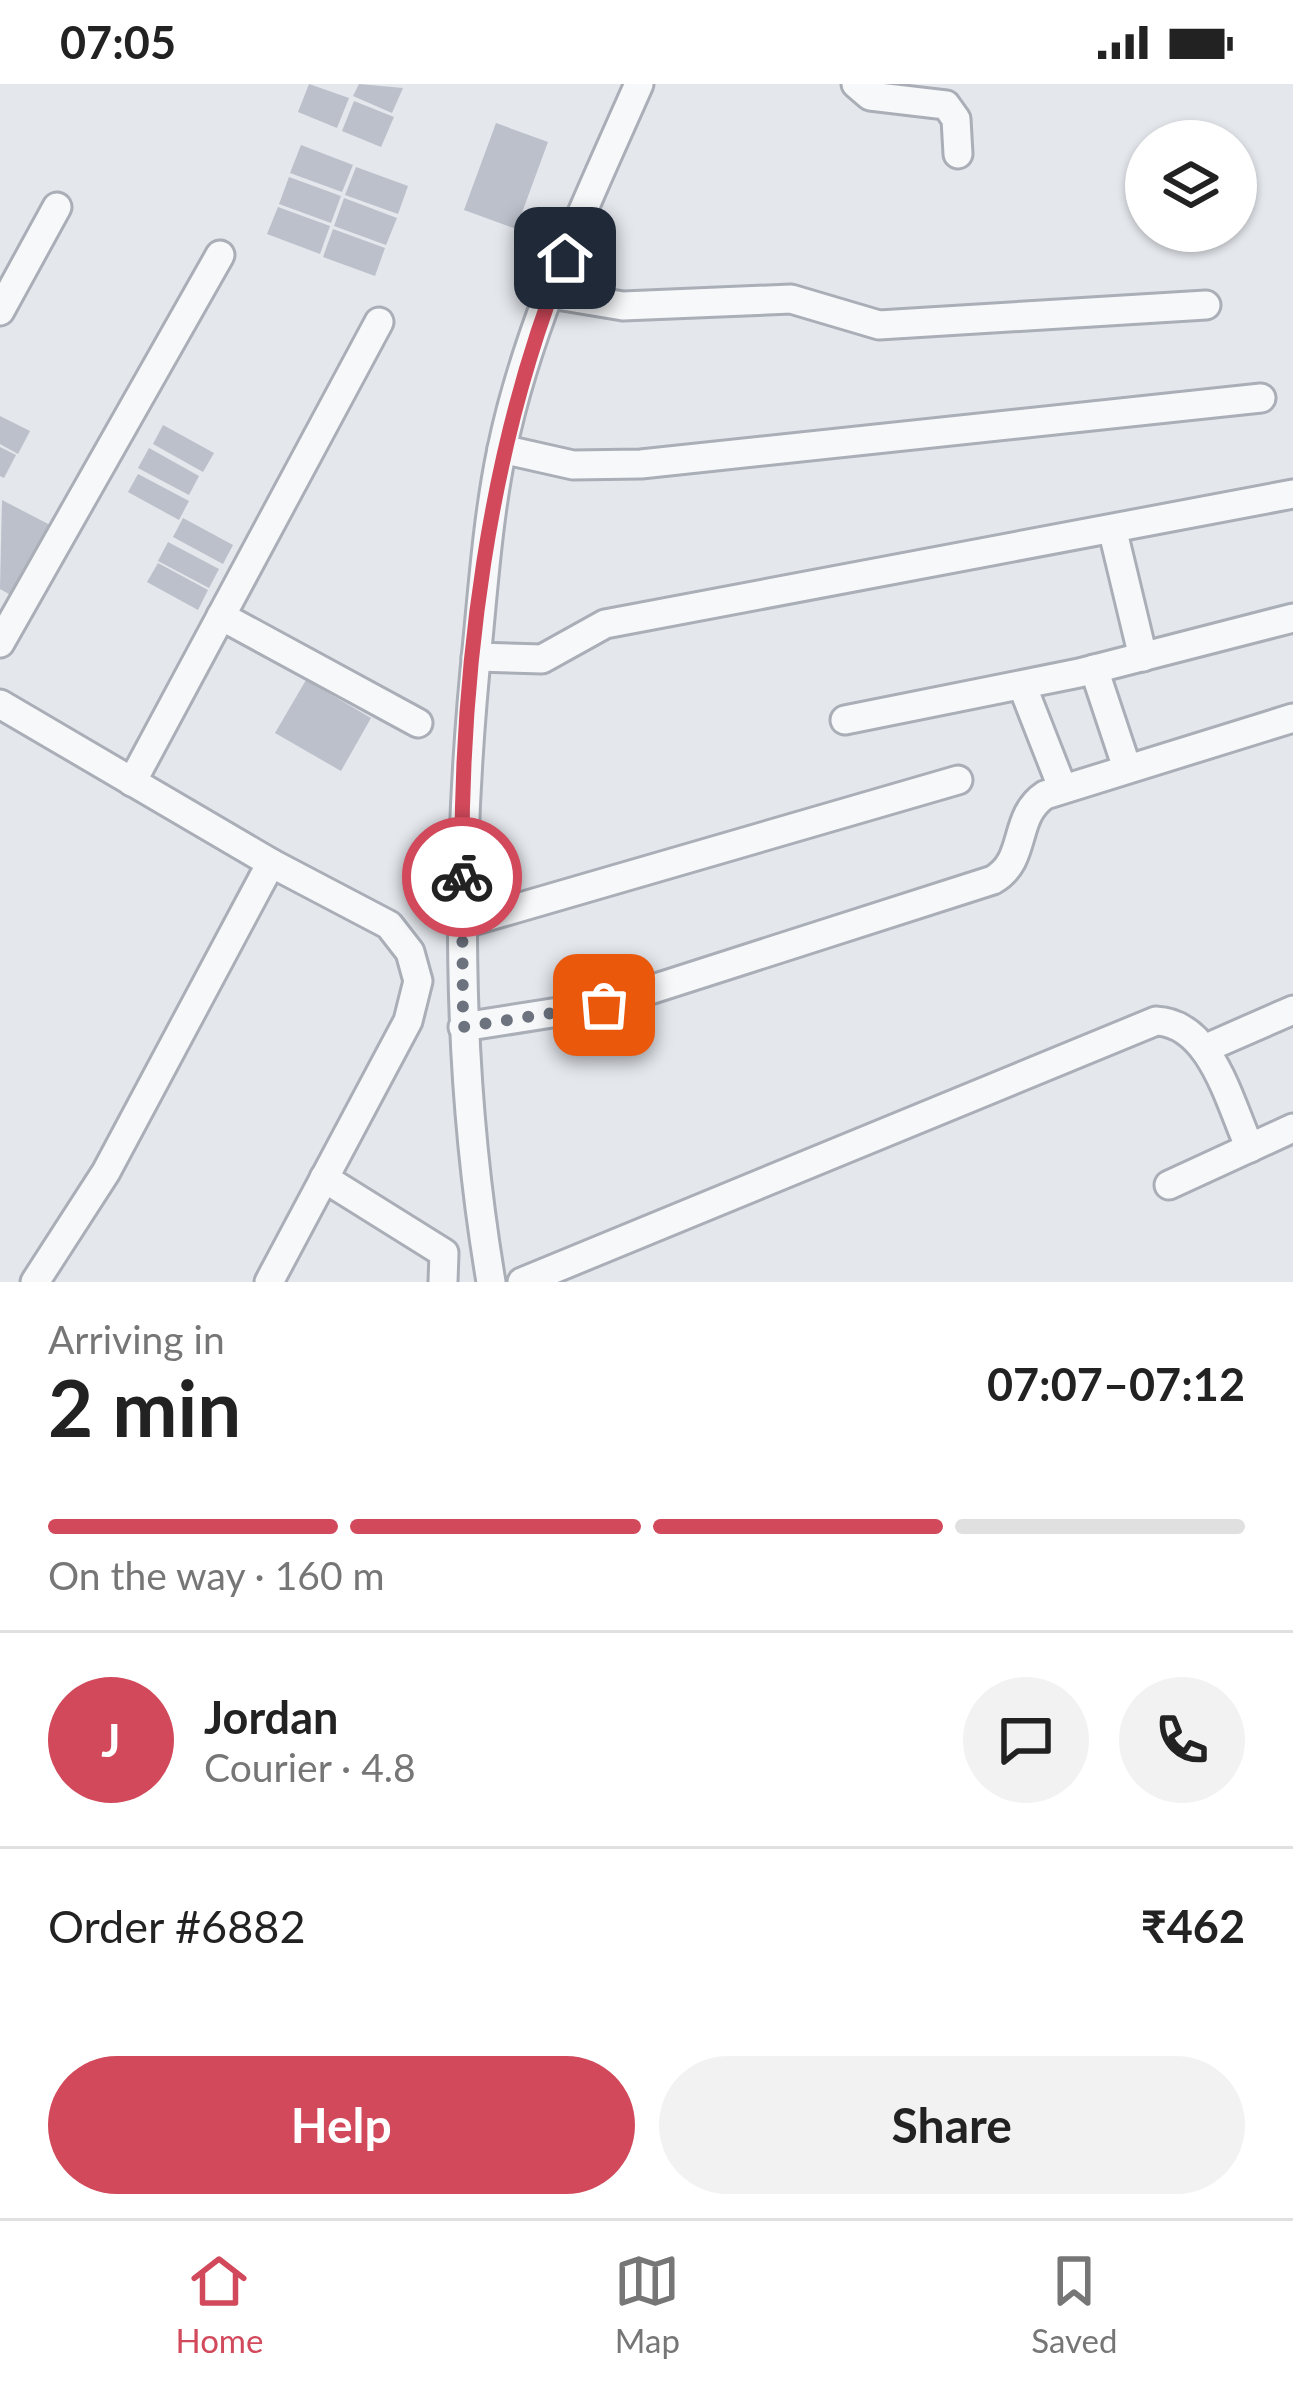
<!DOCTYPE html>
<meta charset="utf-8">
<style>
:root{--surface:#fff;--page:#f2f2f2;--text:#222;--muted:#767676;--line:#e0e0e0;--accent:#d1495b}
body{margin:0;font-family:Lato,sans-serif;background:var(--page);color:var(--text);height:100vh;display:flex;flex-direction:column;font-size:45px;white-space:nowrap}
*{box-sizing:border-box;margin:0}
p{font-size:39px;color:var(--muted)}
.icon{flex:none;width:66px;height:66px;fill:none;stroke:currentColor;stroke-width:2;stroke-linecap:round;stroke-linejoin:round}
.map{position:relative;height:1198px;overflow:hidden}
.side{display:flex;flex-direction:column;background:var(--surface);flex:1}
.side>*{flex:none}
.fabs{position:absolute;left:1125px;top:36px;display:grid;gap:24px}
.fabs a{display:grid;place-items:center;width:132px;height:132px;border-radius:50%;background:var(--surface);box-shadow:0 3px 9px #0004;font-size:60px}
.pin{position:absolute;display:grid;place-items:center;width:102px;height:102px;color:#fff;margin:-51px;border-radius:24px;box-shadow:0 6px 18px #0006}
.courier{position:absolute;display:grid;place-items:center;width:120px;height:120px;margin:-60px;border:9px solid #d1495b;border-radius:50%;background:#fff;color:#222;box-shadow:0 3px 15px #0007}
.headline em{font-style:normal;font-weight:700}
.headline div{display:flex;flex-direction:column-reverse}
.headline{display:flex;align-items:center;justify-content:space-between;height:204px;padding:0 48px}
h1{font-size:78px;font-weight:700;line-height:90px}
.bar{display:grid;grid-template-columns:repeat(4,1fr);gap:18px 12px;align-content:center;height:144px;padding:0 48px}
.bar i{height:15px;border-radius:9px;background:var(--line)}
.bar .active{background:var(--accent)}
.bar p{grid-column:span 4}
.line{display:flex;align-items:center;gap:30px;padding:0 48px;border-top:3px solid var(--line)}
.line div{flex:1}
.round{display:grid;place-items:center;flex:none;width:126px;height:126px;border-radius:63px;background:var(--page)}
.action{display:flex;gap:24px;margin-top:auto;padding:24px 48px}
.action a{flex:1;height:138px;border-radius:72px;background:var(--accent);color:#fff;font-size:48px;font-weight:700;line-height:138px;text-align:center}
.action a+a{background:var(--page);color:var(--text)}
.status{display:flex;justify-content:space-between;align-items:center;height:84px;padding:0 60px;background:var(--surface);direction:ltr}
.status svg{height:33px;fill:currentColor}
.menu{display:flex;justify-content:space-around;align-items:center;height:168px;border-top:3px solid var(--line);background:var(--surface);font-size:33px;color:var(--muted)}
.menu a{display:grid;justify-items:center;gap:6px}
.menu .active{color:var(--accent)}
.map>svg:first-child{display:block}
.building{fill:#bbc0ca}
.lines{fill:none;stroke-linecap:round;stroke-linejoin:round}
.street-casing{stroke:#a9aeb7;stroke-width:33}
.street{stroke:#f7f8fa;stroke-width:27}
.done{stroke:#6c737f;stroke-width:12;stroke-dasharray:0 21.6}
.route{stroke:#d1495b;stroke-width:15}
</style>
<div class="status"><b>07:05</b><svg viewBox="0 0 49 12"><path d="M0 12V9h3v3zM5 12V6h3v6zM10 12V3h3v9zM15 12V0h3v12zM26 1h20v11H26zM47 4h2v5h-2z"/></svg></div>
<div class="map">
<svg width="1293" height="1198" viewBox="0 0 1293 1198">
<rect width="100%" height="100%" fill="#e4e7ec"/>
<g class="building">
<path d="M 309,0 L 349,14 L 337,44 L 298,28 Z"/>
<path d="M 359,0 L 403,4 L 392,29 L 353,12 Z"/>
<path d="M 354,17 L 394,33 L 381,63 L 342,47 Z"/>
<path d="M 496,39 L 548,58 L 516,145 L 464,126 Z"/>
<path d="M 301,61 L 353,81 L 342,108 L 290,89 Z"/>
<path d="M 356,83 L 408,102 L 398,130 L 345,111 Z"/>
<path d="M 289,93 L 341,112 L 331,139 L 279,120 Z"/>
<path d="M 344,114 L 397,134 L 386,161 L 334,142 Z"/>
<path d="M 278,123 L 330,142 L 320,170 L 267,150 Z"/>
<path d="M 333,145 L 385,164 L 375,192 L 323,173 Z"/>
<path d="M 0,332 L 30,347 L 18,370 L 0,360 Z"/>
<path d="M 163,341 L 214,369 L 203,388 L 153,360 Z"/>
<path d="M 0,363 L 16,371 L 4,394 L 0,392 Z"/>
<path d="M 149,364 L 199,392 L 189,411 L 138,384 Z"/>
<path d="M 138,390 L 189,417 L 179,436 L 128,408 Z"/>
<path d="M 2,416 L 54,443 L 16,514 L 0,505 Z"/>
<path d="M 183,434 L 233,461 L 223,480 L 173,453 Z"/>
<path d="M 168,458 L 219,485 L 209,504 L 158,477 Z"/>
<path d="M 158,479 L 208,506 L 198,526 L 147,498 Z"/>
<path d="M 306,596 L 371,634 L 341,687 L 275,649 Z"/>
</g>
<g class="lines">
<g class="street-casing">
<g id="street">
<path d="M 856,0 L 870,12 L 946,21 L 956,35 L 958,70"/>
<path d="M 551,210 L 623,222 L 791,215 L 879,241 L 1206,221"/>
<path d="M 0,227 L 57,123"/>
<path d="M 502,365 L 573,381 L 641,380 L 1261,314"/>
<path d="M 1113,448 L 1143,573"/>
<path d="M 221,532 L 418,639"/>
<path d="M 0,559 L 220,171"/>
<path d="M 476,573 L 542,575 L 605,540 L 1293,410"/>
<path d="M 1094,585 L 1127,684"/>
<path d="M 1022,601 L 1062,703"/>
<path d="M 0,620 L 271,779 L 389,841 L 410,868 L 418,897 L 408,937 L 269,1198"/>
<path d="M 845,636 L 1079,589 L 1293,534"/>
<path d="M 132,698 L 379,238"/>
<path d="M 462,840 L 958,696"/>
<path d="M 463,943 L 603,921 L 993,796 C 1028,776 1012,733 1045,711 L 1293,634"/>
<path d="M 1204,965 L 1293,926"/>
<path d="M 324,1094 L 444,1169 L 443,1198"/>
<path d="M 1169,1101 L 1293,1044"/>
<path d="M 35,1198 L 106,1088 L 271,779"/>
<path d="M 491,1198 C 455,984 456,770 478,555 C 484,492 489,427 502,365 C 528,239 587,118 639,0"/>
<path d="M 522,1198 L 1156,937 C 1212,939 1230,1021 1250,1064"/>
</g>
</g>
<use href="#street" class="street"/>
</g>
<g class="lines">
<path class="done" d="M 462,793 L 463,943 L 604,921"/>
<path class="route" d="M 462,793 C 460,588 488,364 565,174"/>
</g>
</svg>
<div class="fabs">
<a><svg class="icon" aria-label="layers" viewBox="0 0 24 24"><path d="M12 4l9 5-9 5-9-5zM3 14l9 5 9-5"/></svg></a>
</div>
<div class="pin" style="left:604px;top:921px;background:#ea580c"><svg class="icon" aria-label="bag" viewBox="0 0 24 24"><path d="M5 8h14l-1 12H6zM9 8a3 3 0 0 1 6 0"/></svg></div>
<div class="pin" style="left:565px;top:174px;background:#1f2937"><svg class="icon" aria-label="home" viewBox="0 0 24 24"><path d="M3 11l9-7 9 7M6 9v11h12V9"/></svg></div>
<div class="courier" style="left:462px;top:793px"><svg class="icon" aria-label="bike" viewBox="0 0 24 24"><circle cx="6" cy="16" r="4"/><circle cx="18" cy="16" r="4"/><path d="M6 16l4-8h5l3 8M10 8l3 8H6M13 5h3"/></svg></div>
</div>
<section class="side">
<div class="headline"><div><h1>2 min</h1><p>Arriving in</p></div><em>07:07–07:12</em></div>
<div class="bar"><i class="active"></i><i class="active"></i><i class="active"></i><i></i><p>On the way · 160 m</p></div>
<div class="line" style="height:216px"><b class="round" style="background:var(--accent);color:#fff">J</b><div><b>Jordan</b><p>Courier · 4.8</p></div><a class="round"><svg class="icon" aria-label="chat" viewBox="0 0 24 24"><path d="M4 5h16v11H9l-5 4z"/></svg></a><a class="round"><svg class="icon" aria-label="phone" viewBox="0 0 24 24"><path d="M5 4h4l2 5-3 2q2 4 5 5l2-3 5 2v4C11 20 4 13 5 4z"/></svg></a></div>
<div class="line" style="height:156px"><div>Order #6882</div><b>₹462</b></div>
<div class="action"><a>Help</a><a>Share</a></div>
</section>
<nav class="menu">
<a class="active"><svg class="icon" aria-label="home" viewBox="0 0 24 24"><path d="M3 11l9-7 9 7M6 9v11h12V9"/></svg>Home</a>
<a><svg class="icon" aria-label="map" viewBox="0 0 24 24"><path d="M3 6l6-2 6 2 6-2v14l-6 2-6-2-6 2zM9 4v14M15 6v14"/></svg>Map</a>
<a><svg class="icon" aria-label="saved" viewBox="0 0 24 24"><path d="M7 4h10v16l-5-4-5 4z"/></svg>Saved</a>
</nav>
